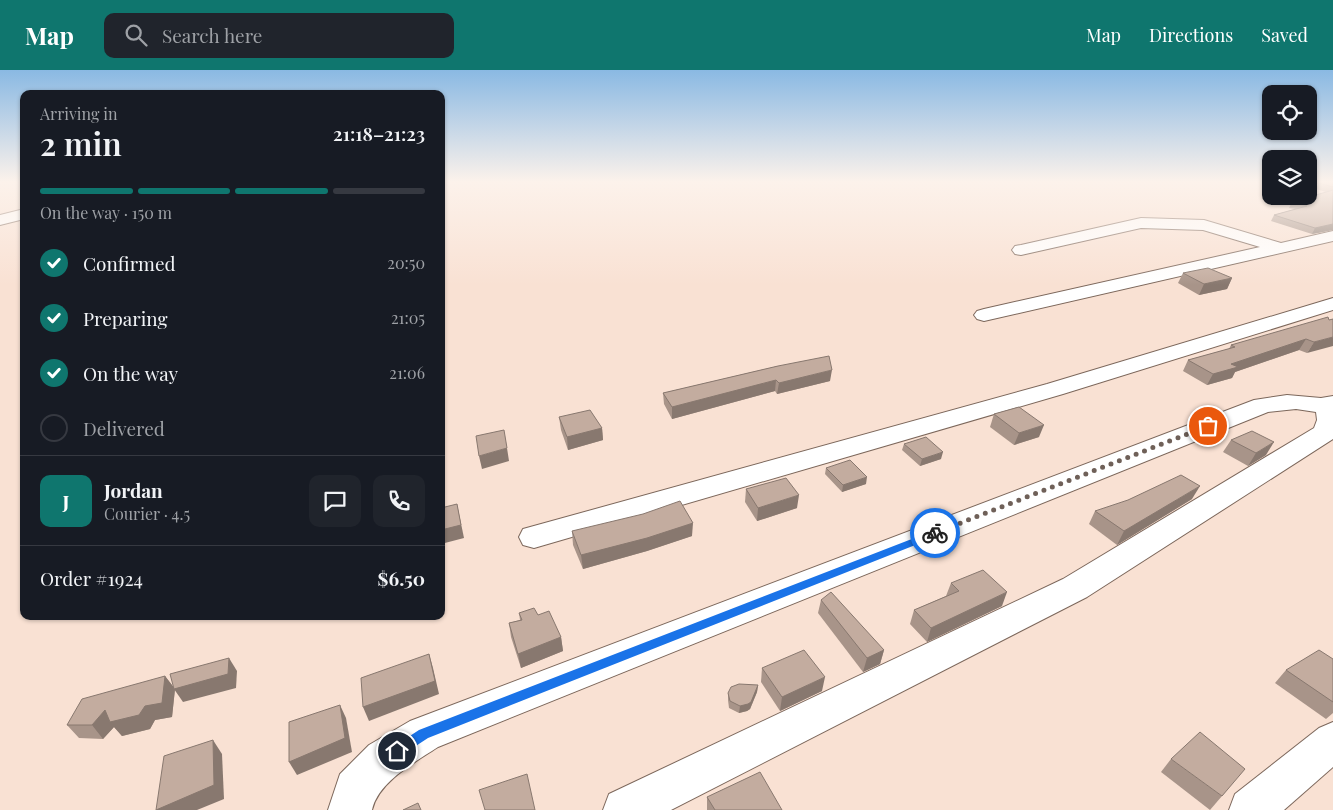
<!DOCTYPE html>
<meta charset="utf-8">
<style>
:root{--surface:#171b24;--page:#20242c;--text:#f1f3f6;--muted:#9ea1a6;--line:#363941;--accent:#0f766e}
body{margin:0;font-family:"Playfair Display",serif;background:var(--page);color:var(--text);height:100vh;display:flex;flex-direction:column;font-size:19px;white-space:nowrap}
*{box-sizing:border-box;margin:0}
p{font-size:16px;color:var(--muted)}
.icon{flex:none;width:28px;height:28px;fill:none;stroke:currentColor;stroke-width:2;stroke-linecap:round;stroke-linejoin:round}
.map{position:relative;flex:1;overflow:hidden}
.details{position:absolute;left:20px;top:20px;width:425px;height:530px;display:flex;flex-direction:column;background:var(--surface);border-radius:10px;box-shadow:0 1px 4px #0004}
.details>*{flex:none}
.fabs{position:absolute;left:1262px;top:15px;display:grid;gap:10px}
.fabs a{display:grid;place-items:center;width:55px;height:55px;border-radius:10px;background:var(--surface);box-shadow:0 1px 4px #0004;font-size:25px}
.pin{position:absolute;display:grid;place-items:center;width:42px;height:42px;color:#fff;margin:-21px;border:2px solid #fff;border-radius:50%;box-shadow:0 1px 5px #0007}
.courier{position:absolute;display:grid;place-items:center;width:50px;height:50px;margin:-25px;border:4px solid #1a73e8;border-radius:50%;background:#fff;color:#222;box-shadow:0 1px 6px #0007}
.summary em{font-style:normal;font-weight:600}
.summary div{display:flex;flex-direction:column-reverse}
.summary{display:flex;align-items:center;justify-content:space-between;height:85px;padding:0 20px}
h1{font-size:32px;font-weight:600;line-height:38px}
.bar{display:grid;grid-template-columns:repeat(4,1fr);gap:8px 5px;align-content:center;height:60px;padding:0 20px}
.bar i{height:6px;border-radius:4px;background:var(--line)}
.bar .on{background:var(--accent)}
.bar p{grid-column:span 4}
.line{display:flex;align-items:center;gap:12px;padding:0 20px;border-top:1px solid var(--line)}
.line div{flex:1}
.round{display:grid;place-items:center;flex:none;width:52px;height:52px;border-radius:10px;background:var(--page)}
ol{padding:0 20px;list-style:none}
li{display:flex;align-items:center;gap:15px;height:55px}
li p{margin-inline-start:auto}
li .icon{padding:5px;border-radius:50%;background:var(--accent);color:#fff;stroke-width:4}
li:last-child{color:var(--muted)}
li i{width:28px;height:28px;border:2px solid var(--line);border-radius:50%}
header{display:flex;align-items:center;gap:30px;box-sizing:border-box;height:70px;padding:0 25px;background:var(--accent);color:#fff}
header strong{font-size:24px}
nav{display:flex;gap:28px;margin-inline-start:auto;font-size:18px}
.search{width:350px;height:45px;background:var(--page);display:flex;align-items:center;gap:12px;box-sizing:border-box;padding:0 18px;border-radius:10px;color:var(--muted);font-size:19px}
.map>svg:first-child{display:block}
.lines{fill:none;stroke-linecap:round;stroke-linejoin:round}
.minor-casing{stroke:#7c675b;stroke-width:2}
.minor{fill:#fff;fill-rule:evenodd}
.wall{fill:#a89489}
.shaded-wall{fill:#88786f}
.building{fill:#c3ac9f;stroke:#88786f}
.route{fill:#1a73e8}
.done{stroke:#6f6058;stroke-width:5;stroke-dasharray:0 9}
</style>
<header>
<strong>Map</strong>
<div class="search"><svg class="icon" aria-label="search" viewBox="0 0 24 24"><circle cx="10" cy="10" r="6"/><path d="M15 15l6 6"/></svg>Search here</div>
<nav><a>Map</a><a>Directions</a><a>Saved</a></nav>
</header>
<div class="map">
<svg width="1333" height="740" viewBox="0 0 1333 740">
<rect width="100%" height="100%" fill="#f9e1d3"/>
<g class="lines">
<g class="minor-casing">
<g id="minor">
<path d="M 24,139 L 24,149 L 0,155 L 0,145 Z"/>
<path d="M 1141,148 L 1204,150 L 1281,173 L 1333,161 L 1333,171 L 984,251 L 977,249 L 974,245 L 977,241 L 984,239 L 1260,177 L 1203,160 L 1141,158 L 1021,185 L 1015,184 L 1012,180 L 1015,176 L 1021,175 Z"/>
<path d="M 1333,228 L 1333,240 L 1063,324 L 534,478 L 523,475 L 519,467 L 523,459 L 1047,314 Z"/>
<path d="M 1287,325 L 1321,328 L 1333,326 L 1333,369 L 1087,527 L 671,740 L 603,740 L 609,724 L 1063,509 L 1314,358 L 1317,350 L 1316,342 L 1296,339 L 1268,342 L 438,677 C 415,692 378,712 372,740 L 328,740 L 340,704 L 369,675 L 410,651 L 1254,330 Z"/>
<path d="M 1333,652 L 1333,697 L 1284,740 L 1229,740 L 1235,724 L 1319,658 Z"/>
</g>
</g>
<use href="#minor" class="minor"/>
</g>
<g class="wall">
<path d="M 1309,111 L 1333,111 L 1333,160 L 1312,164 L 1271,151 L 1274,145 L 1295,139 L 1289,138 L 1292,132 L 1326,122 L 1316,119 L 1318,114 Z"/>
<path d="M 1183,203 L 1232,208 L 1227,219 L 1199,225 L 1178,213 Z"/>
<path d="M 1329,250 L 1307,283 L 1299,280 L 1235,302 L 1232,308 L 1207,315 L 1183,301 L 1188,290 L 1229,279 L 1231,275 Z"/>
<path d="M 778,296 L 830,311 L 777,324 L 775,321 L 672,349 L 664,334 L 663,323 Z"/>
<path d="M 994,344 L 1039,367 L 1014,375 L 990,357 Z"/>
<path d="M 559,347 L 602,358 L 603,370 L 568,380 L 561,360 Z"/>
<path d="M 1231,370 L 1266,385 L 1248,396 L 1223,382 Z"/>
<path d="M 904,374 L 941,389 L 920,396 L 902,380 Z"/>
<path d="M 826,398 L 866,414 L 842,422 L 825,404 Z"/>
<path d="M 746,419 L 797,438 L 757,451 L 745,432 Z"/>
<path d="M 1192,429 L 1117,475 L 1089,454 L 1095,441 Z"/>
<path d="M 572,461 L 692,466 L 647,481 L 583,499 L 573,475 Z"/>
<path d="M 951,513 L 1002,536 L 927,572 L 910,554 L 914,540 L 946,526 Z"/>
<path d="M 821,530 L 884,580 L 880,594 L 863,602 L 818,543 Z"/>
<path d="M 519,543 L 538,545 L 561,567 L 563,581 L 521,598 L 511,567 L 509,553 L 520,550 Z"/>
<path d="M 1333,589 L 1333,643 L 1326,649 L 1275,613 L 1286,600 Z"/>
<path d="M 762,598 L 822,621 L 780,641 L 761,612 Z"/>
<path d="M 165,606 L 175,619 L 172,647 L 155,650 L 150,659 L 122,666 L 114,657 L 103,669 L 79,668 L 67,655 Z"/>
<path d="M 758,615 L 757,622 L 750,639 L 747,641 L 739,643 L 729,638 L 728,630 L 728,623 Z"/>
<path d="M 1171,689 L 1222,726 L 1210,740 L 1161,702 Z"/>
<path d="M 707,727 L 782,740 L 707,740 Z"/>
</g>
<g class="shaded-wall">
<path d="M 1333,154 L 1333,160 L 1312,164 L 1315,158 Z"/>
<path d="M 1232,208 L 1227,219 L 1199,225 L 1204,214 Z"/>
<path d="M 1333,267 L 1333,276 L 1307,283 L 1314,272 Z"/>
<path d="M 1306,269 L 1299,280 L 1235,302 L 1232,308 L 1207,315 L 1213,304 L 1231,294 Z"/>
<path d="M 832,300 L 830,311 L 777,324 L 779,313 Z"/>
<path d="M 776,310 L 775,321 L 672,349 L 672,337 Z"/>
<path d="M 1044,355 L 1039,367 L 1014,375 L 1019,363 Z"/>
<path d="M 602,358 L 603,370 L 568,380 L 567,367 Z"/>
<path d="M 1274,372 L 1266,385 L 1248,396 L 1256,383 Z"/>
<path d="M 507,378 L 509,391 L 482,399 L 479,386 Z"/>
<path d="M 943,382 L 941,389 L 920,396 L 922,389 Z"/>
<path d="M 867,407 L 866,414 L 842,422 L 843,415 Z"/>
<path d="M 1200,416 L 1192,429 L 1117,475 L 1124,461 Z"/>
<path d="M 799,425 L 797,438 L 757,451 L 758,438 Z"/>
<path d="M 457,434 L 464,468 L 441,474 L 441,460 Z"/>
<path d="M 693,453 L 692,466 L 647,481 L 583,499 L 581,485 Z"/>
<path d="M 1007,522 L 1002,536 L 927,572 L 931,558 Z"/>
<path d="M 561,567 L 563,581 L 521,598 L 518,584 Z"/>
<path d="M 884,580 L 880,594 L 863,602 L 867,588 Z"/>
<path d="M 429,584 L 433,598 L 439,624 L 369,651 L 363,637 Z"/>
<path d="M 229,588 L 237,601 L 236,618 L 183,632 L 174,619 Z"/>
<path d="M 165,606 L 175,619 L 172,647 L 155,650 L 150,659 L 122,666 L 114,657 L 103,669 L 92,655 L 105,640 Z"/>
<path d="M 825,607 L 822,621 L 780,641 L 782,627 Z"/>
<path d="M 758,615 L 757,622 L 750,639 L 747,641 L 739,643 L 740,636 Z"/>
<path d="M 340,635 L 346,648 L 352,682 L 297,705 L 289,692 Z"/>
<path d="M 213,670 L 222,684 L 224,729 L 197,740 L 156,740 Z"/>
</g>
<g class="building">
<path d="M 1326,111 L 1333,111 L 1333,117 L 1319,113 Z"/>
<path d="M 1333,120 L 1333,154 L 1315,158 L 1274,145 L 1307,136 L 1292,132 Z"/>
<path d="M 1208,198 L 1232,208 L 1204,214 L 1183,203 Z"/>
<path d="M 1328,247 L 1329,250 L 1333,249 L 1333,267 L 1314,272 L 1306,269 L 1231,294 L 1238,297 L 1213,304 L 1188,290 L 1235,277 L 1231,275 Z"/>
<path d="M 829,286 L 832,300 L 779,313 L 776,310 L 672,337 L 663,323 L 778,296 Z"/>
<path d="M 1019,337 L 1044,355 L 1019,363 L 994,344 Z"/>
<path d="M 590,340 L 602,358 L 567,367 L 559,347 Z"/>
<path d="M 504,360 L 507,378 L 479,386 L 476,366 Z"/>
<path d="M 1252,361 L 1274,372 L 1256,383 L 1231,370 Z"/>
<path d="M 926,367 L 943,382 L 922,389 L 904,374 Z"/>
<path d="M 850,390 L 867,407 L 843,415 L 826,398 Z"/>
<path d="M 1181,405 L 1200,416 L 1124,461 L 1095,441 L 1128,430 Z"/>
<path d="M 786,408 L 799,425 L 758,438 L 746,419 Z"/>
<path d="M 680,431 L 693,453 L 647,468 L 581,485 L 572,461 L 643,444 Z"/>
<path d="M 457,434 L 461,455 L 441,460 L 441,438 Z"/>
<path d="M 983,500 L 1007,522 L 931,558 L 914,540 L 959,521 L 951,513 Z"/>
<path d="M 831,522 L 884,580 L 867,588 L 821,530 Z"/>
<path d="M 534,538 L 538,545 L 549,541 L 561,567 L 518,584 L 509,553 L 522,550 L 519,543 Z"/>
<path d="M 804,580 L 825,607 L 782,627 L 762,598 Z"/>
<path d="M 1319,580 L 1333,589 L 1333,632 L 1286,600 Z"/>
<path d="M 429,584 L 435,611 L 363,637 L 361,608 Z"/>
<path d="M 229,588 L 228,604 L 174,619 L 170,604 Z"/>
<path d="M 165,606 L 162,633 L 145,636 L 139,645 L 110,652 L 105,640 L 92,655 L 67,655 L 82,629 Z"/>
<path d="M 739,614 L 758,615 L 751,632 L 748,634 L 740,636 L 730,631 L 728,623 L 731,617 Z"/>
<path d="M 340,635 L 345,668 L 289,692 L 289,652 Z"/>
<path d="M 1200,662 L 1245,699 L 1222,726 L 1171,689 Z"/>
<path d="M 213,670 L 214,715 L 156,740 L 164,686 Z"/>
<path d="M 760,702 L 782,740 L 715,740 L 707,727 Z"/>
<path d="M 527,704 L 535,740 L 485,740 L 479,720 Z"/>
<path d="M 418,733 L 421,740 L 403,740 Z"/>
</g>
<linearGradient id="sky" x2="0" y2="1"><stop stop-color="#8ab9e3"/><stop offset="0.52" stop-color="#fcf2eb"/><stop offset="1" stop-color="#fcf2eb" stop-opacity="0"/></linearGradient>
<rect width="1333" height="215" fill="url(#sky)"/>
<path class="route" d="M 935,460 L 939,463 L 938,466 L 428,668 L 402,685 L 397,687 L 393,685 L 391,681 L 393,677 L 419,660 Z"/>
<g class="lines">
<path class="done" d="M 935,463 L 1208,356"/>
</g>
</svg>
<div class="fabs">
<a><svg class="icon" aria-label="locate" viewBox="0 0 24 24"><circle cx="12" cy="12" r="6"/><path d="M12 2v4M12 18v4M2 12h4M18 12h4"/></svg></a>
<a><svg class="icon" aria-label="layers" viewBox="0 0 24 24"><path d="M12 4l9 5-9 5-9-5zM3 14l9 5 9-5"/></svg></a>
</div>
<div class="pin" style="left:1208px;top:356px;background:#ea580c"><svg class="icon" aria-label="bag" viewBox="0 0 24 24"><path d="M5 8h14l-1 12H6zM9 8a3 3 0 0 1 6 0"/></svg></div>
<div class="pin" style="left:397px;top:681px;background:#1f2937"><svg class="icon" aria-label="home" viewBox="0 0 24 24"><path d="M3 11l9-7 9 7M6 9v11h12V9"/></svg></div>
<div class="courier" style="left:935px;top:463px"><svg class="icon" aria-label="bike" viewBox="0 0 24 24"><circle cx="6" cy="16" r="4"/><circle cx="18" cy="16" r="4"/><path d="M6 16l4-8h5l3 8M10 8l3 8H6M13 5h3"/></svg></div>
<section class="details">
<div class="summary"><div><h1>2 min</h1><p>Arriving in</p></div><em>21:18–21:23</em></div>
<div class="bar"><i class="on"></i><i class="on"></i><i class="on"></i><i></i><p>On the way · 150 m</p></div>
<ol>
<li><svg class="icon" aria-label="check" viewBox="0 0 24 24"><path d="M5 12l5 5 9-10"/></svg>Confirmed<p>20:50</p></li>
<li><svg class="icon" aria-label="check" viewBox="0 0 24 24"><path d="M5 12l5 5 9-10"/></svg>Preparing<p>21:05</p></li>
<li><svg class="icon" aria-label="check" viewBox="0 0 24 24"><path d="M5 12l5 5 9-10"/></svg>On the way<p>21:06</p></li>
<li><i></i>Delivered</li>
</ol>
<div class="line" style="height:90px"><b class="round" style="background:var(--accent);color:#fff">J</b><div><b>Jordan</b><p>Courier · 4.5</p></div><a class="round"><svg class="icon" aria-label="chat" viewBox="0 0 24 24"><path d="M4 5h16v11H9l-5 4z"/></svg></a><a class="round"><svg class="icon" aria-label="phone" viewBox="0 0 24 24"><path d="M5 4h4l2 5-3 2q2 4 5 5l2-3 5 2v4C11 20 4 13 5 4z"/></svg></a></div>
<div class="line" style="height:65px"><div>Order #1924</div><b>$6.50</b></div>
</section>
</div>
